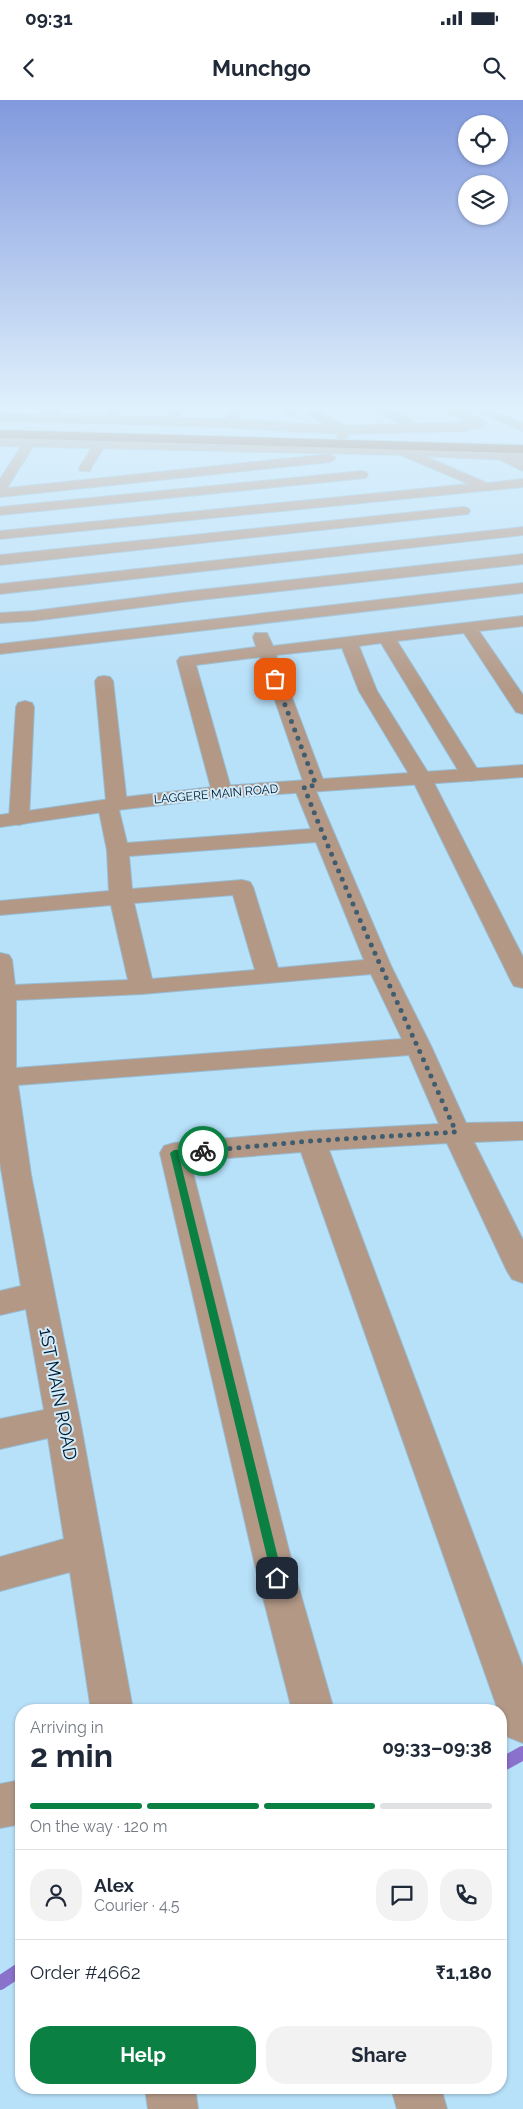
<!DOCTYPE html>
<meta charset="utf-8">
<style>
:root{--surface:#fff;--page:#f2f2f3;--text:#1f2937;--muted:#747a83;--line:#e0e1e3;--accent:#0b8043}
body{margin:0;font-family:Raleway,sans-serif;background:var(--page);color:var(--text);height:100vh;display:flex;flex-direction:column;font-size:19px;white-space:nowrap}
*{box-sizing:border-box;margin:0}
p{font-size:16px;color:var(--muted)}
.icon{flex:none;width:28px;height:28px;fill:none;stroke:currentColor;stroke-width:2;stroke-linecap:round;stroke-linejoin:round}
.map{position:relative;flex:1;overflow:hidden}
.panel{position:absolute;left:15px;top:1604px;width:492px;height:390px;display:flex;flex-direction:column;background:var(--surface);border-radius:20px;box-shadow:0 1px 4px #0004}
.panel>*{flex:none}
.controls{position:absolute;left:458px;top:15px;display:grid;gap:10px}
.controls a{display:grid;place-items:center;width:50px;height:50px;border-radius:50%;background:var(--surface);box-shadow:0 1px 4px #0004;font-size:25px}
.pin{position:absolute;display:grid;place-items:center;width:42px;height:42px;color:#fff;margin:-21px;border-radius:10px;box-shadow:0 2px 8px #0006}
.courier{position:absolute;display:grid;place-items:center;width:50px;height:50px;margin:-25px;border:4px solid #0b8043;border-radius:50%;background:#fff;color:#222;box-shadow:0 1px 6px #0007}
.headline em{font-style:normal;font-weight:700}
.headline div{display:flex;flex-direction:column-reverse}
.headline{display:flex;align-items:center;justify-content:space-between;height:85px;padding:0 15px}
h1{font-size:32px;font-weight:700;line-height:38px}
.bar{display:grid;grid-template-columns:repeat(4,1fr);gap:8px 5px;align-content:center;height:60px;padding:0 15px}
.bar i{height:6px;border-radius:4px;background:var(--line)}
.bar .on{background:var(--accent)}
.bar p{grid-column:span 4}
.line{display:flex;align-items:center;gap:12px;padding:0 15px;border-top:1px solid var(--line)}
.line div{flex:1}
.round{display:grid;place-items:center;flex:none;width:52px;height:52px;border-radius:20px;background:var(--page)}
.action{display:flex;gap:10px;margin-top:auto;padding:10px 15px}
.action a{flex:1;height:58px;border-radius:20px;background:var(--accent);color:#fff;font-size:20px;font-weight:700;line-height:58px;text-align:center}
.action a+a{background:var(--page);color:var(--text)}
.status{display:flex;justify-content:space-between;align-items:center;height:35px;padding:0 25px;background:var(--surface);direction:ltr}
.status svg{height:14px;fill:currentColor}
header{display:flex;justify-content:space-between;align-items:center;height:65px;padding:0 15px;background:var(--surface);font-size:22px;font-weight:700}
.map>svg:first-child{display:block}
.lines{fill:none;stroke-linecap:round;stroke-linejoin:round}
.stream{stroke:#8a71cc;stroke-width:14}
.minor-casing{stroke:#96bcd3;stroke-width:2}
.tertiary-casing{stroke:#96bcd3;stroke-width:2}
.trunk-casing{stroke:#96bcd3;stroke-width:2}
.minor{fill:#b39886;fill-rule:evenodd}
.tertiary{fill:#b39886;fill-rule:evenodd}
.trunk{fill:#885631;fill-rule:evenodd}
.route{fill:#0b8043}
.done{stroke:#405d6f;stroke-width:5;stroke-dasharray:0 9}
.labels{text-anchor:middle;stroke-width:4;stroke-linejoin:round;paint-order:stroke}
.far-street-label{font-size:12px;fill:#001625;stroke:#d0ebfc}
.near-street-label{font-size:18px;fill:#001625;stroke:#d0ebfc}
</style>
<div class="status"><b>09:31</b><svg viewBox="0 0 49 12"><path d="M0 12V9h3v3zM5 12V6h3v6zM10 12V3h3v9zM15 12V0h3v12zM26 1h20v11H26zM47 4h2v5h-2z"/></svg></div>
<header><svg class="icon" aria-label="back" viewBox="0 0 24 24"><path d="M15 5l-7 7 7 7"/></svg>Munchgo<svg class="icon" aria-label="search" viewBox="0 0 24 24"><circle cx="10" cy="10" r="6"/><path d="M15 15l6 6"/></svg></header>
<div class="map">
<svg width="523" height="2009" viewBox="0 0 523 2009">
<rect width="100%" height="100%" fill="#b7e0f9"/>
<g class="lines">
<g class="stream">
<path d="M 501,1665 L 523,1653"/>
<path d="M 0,1883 L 21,1869"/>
</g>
<g class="minor-casing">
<g id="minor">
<path d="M 48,309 L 61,309 L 52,320 L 48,321 L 42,317 Z"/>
<path d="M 109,309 L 121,309 L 114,322 L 110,323 L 104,319 Z"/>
<path d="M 171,309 L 183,309 L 175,324 L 171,325 L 165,321 Z"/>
<path d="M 230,309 L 242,309 L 237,323 L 231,327 L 225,323 Z"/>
<path d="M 285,309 L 297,309 L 294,315 L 290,317 L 284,313 Z"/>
<path d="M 370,309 L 387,309 L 411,319 L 413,322 L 411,325 L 403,325 Z"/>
<path d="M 309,310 L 317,310 L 346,327 L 348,336 L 346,339 L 338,339 L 336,331 L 309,314 L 307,312 Z"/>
<path d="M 30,338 L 36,342 L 7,388 L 330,354 L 336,358 L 330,362 L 0,397 L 0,379 L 26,339 Z"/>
<path d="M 100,340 L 106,344 L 91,368 L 90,371 L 80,371 L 79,368 L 96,341 Z"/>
<path d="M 402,341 L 406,342 L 408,349 L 487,383 L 523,379 L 523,387 L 0,439 L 0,431 L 469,384 L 398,354 L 396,345 Z"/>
<path d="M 500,351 L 523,362 L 523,371 L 496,358 L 494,355 Z"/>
<path d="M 361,371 L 366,372 L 368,375 L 366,378 L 0,415 L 0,407 Z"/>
<path d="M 463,407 L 468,408 L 470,411 L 468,414 L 0,465 L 0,455 Z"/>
<path d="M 523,427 L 523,435 L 0,494 L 0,484 Z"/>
<path d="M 523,454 L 523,464 L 190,501 L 33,521 L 0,523 L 0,513 L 33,511 L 190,491 Z"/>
<path d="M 523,483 L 523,493 L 0,554 L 0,544 Z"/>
<path d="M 523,516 L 523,526 L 479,531 L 523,595 L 523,614 L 516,612 L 464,533 L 397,541 L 481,675 L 478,679 L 471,681 L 464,679 L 461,675 L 381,543 L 359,546 L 377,591 L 432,679 L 523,857 L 523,888 L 514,886 L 511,881 L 412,679 L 359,591 L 342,548 L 276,555 L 325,685 L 322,689 L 316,691 L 391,866 L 431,946 L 466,1023 L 523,1022 L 523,1040 L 474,1042 L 523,1140 L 523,1183 L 512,1179 L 507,1171 L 447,1043 L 329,1050 L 523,1567 L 523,1643 L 508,1637 L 501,1619 L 501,1610 L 498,1610 L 301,1052 L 190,1061 L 296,1478 L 334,1610 L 292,1610 L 258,1478 L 160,1053 L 164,1046 L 174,1043 L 311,1031 L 439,1024 L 409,955 L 18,985 L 31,1075 L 80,1320 L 133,1610 L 91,1610 L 70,1472 L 0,1491 L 0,1457 L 64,1439 L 48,1338 L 0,1349 L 0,1319 L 44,1310 L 26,1209 L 0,1215 L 0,1191 L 21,1186 L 0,1063 L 0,853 L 9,855 L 12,860 L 15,885 L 128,880 L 111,805 L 0,815 L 0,801 L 109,791 L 107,750 L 98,706 L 101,702 L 106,700 L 95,581 L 98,577 L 104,576 L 110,577 L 113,581 L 127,704 L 124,708 L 119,710 L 127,743 L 311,729 L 294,687 L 297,683 L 303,681 L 260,557 L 196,565 L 232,692 L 229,696 L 222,698 L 215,696 L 212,692 L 177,561 L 180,557 L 256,547 L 253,537 L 255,533 L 267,533 L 273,546 ZM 316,742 L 364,860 L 278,868 L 253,787 L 250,782 L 242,780 L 132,789 L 129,756 ZM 233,795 L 255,870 L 152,879 L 134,803 ZM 371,874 L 402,939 L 16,968 L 16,900 L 142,894 Z"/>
<path d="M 25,601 L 32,603 L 34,607 L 29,719 L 26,723 L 19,725 L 12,723 L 9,719 L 16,607 L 18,603 Z"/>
<path d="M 21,1680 L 21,1724 L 0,1728 L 0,1684 Z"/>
<path d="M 145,1988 L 195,1988 L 198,2009 L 148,2009 Z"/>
<path d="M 391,1988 L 441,1988 L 447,2009 L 397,2009 Z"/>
</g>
</g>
<g class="tertiary-casing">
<g id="tertiary">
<path d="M 440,309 L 457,309 L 484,320 L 486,323 L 484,326 L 465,331 L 342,334 L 224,327 L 0,321 L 0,313 L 224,319 L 342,326 L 468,322 Z"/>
<path d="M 471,309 L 488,309 L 523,323 L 523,331 Z"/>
<path d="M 0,338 L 402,347 L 523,353 L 523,361 L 402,355 L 0,346 Z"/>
<path d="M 523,665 L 523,677 L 222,698 L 117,710 L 0,727 L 0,715 L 117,698 L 222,686 Z"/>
</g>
</g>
<g class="trunk-casing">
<path id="trunk" d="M 0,330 L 523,345 L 523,353 L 0,338 Z"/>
</g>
<use href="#minor" class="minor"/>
<use href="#tertiary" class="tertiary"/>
<use href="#trunk" class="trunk"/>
</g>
<linearGradient id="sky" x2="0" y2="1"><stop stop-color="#8299dd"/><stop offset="0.52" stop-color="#dff1fc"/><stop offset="1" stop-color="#dff1fc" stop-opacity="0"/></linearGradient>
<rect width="523" height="591" fill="url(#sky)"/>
<path class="route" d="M 203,1048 L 207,1051 L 206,1053 L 179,1056 L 283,1478 L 281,1481 L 277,1483 L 273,1481 L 272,1478 L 170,1053 L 174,1050 Z"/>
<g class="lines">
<path class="done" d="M 203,1051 L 311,1041 L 456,1032 C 405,917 350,804 304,687 L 316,685 L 275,579"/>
</g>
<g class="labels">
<g class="far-street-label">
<text transform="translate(216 694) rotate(-5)" y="4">LAGGERE MAIN ROAD</text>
</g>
<g class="near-street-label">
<text transform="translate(58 1294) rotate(79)" y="6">1ST MAIN ROAD</text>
</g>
</g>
</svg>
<div class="controls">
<a><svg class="icon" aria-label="locate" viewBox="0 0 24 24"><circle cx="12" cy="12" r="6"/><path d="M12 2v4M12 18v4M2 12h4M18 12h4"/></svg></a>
<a><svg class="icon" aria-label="layers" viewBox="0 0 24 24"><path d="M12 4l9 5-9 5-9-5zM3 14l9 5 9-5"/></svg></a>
</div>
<div class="pin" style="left:275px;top:579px;background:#ea580c"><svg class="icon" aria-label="bag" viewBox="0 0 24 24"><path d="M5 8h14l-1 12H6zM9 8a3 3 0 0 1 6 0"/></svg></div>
<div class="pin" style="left:277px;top:1478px;background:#1f2937"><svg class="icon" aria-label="home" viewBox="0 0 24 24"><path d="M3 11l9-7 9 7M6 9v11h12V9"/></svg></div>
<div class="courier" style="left:203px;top:1051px"><svg class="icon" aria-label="bike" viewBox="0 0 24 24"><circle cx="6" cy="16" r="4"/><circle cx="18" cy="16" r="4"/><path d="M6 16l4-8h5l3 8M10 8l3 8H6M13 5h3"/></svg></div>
<section class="panel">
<div class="headline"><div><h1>2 min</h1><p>Arriving in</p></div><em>09:33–09:38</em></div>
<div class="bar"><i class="on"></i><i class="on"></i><i class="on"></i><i></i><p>On the way · 120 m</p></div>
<div class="line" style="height:90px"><a class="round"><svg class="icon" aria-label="person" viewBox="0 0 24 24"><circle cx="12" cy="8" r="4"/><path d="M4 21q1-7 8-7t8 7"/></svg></a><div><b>Alex</b><p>Courier · 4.5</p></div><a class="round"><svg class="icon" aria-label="chat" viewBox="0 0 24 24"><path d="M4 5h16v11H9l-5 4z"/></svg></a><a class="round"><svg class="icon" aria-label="phone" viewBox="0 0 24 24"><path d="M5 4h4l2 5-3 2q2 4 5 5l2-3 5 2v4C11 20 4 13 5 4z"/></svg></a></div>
<div class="line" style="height:65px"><div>Order #4662</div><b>₹1,180</b></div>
<div class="action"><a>Help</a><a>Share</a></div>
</section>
</div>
